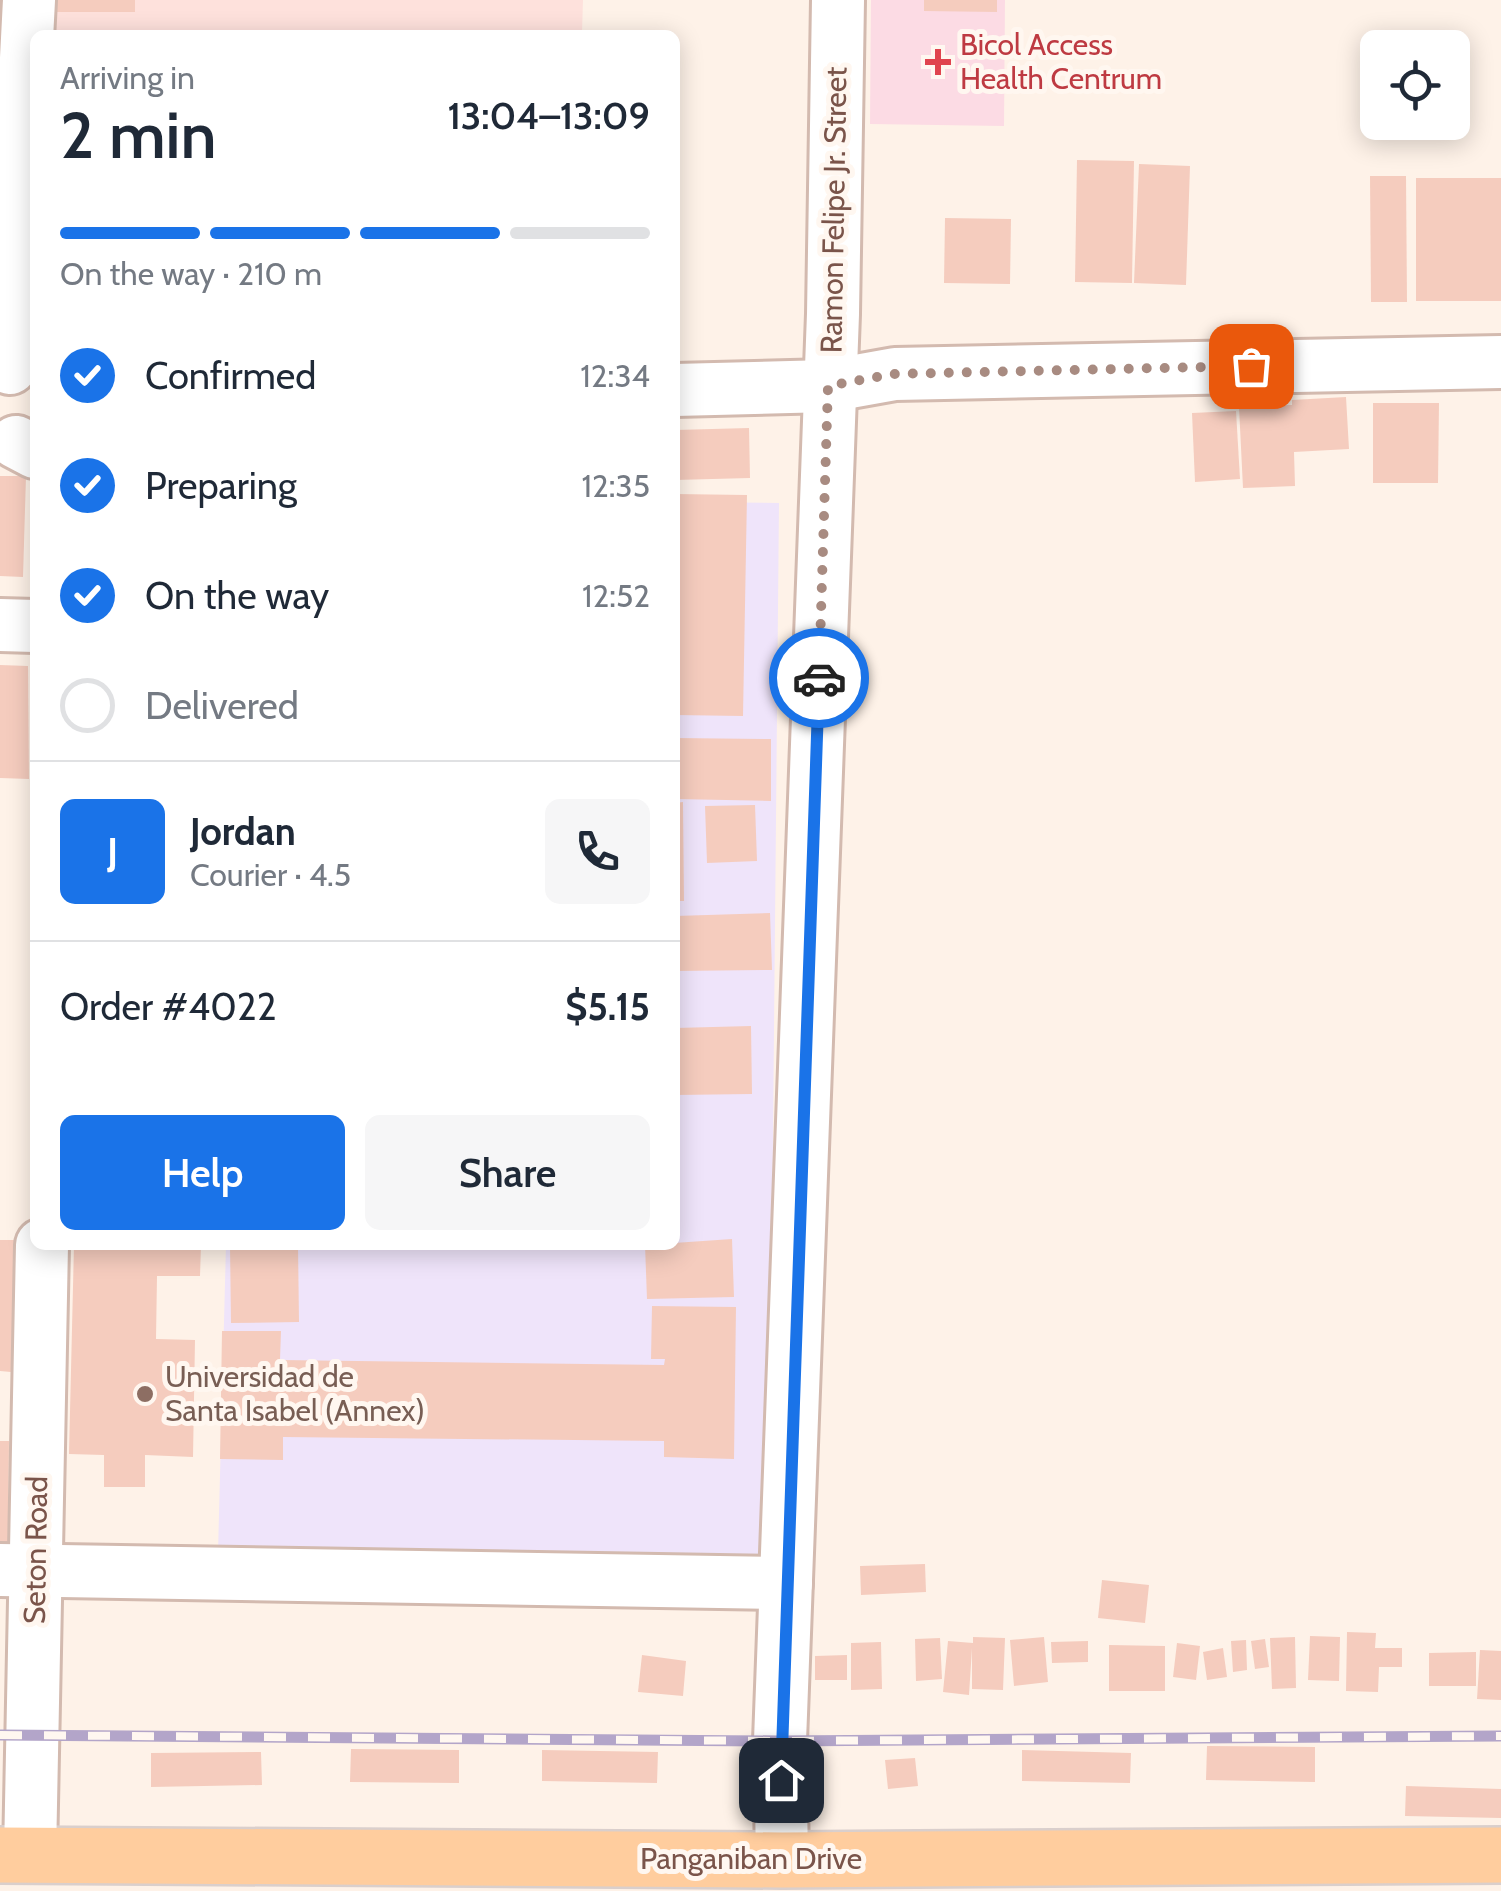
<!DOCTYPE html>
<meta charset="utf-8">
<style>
:root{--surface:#fff;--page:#f6f6f7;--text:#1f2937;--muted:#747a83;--line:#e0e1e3;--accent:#1a73e8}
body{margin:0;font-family:Cabin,sans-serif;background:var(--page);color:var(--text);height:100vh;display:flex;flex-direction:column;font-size:38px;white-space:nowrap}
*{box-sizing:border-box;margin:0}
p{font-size:32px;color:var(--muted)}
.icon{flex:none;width:55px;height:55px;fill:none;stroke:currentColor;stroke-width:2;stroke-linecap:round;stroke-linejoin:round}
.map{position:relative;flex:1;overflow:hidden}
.sheet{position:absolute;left:30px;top:30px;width:650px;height:1220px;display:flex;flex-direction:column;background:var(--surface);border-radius:15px;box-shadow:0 5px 25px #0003}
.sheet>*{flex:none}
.controls{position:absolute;left:1360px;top:30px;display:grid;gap:20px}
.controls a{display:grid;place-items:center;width:110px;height:110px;border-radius:15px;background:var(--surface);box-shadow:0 5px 25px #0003;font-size:50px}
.pin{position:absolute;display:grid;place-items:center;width:85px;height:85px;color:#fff;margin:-42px;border-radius:20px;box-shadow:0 5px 15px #0006}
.courier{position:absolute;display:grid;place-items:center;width:100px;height:100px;margin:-50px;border:8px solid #1a73e8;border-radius:50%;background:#fff;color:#222;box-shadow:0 2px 12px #0007}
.headline em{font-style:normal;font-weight:600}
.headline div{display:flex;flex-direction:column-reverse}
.headline{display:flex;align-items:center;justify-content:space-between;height:170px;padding:0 30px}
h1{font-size:65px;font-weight:600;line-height:75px}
.bar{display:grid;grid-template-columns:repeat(4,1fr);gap:15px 10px;align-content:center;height:120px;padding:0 30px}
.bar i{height:12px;border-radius:8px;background:var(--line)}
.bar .active{background:var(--accent)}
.bar p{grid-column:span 4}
.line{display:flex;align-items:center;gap:25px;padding:0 30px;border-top:2px solid var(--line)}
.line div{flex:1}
.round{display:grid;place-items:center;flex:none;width:105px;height:105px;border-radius:15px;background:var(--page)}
ol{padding:0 30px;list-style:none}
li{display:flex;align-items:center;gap:30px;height:110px}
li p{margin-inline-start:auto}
li .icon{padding:10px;border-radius:50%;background:var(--accent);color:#fff;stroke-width:4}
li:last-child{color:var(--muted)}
li i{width:55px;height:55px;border:5px solid var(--line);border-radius:50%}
.button{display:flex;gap:20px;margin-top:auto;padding:20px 30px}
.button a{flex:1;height:115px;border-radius:15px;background:var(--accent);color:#fff;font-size:40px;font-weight:600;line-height:115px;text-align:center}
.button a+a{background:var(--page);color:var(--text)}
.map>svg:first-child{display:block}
.commercial{fill:#fee1dc}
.education{fill:#efe4fa}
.medical{fill:#fcdbe4}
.building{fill:#f5ccbe}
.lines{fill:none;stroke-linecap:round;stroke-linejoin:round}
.minor-casing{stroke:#d3baaf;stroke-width:58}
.major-casing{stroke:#dacfcc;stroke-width:60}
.minor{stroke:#fff;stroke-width:52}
.major{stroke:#ffcd9e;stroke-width:55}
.rail-casing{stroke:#b3a5c9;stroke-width:11}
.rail{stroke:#fff7f0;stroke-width:8;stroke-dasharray:22;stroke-linecap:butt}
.done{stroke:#a88b81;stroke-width:10;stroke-dasharray:0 18}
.route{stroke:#1a73e8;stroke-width:12}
.health-dot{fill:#e0444e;stroke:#fff7f0;stroke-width:4}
.education-dot{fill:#8d6e63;stroke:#fff7f0;stroke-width:4}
.labels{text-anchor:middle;stroke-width:10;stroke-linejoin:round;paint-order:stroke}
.health-label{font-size:30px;fill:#be3a42;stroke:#fff7f0;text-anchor:start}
.street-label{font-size:30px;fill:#7a544a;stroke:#fff7f0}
.education-label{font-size:30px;fill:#785e54;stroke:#fff7f0;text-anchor:start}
</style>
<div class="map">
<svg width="1501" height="1891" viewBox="0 0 1501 1891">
<rect width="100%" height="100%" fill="#fef2e8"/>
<path class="commercial" d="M 0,0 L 583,0 L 582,32 L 35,35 L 35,45 L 0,46 Z"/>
<path class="education" d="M 675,502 L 779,503 L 769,1557 L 218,1553 L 226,1245 L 675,1245 Z"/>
<path class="medical" d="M 871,0 L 1005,0 L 1004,126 L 870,124 Z"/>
<g class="building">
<rect x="55" y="0" width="80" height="12"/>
<path d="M 924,0 L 997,0 L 997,12 L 924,11 Z"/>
<path d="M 1077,160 L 1134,161 L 1132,283 L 1075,282 Z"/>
<path d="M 1139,164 L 1190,166 L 1186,285 L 1134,283 Z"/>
<path d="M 1370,176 L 1406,176 L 1407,302 L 1371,302 Z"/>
<rect x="1416" y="178" width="85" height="123"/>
<path d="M 945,218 L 1011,219 L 1010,284 L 944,283 Z"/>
<path d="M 1346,397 L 1349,449 L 1294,452 L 1295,486 L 1243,488 L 1239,407 L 1292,405 L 1292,400 Z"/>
<path d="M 1373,403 L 1439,403 L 1438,483 L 1373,483 Z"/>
<path d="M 1236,411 L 1240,479 L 1195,482 L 1192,413 Z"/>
<path d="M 749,428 L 750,478 L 675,480 L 675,430 Z"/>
<path d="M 0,476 L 26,476 L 23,577 L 0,576 Z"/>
<path d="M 675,494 L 747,495 L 743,716 L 675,715 Z"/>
<path d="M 0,665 L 28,666 L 29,779 L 0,778 Z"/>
<path d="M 675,738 L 771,739 L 771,801 L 675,799 Z"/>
<path d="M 683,802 L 684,901 L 675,901 L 675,803 Z"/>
<path d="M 755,805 L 757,861 L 707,863 L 705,806 Z"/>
<path d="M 770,913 L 772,970 L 675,971 L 675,916 Z"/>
<path d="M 751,1026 L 752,1094 L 675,1095 L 675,1028 Z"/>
<path d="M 732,1239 L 734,1297 L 647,1299 L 645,1245 Z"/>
<path d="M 0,1240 L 15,1240 L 11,1372 L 0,1371 Z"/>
<path d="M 74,1245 L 201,1245 L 200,1276 L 157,1276 L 156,1339 L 195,1340 L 193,1457 L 145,1455 L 145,1487 L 104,1487 L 104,1455 L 69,1454 Z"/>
<path d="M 230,1245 L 298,1245 L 299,1322 L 231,1323 Z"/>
<path d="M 652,1306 L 736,1307 L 734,1459 L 664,1457 L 664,1441 L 283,1437 L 283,1460 L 220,1459 L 222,1331 L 281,1331 L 280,1360 L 664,1365 L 665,1359 L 651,1359 Z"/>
<path d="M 0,1441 L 9,1441 L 8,1551 L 0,1551 Z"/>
<path d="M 925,1564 L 926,1592 L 861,1595 L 860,1566 Z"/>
<path d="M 1102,1580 L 1149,1585 L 1145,1623 L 1098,1618 Z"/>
<path d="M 1347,1632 L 1376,1633 L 1375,1648 L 1402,1648 L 1402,1667 L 1379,1667 L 1378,1692 L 1346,1691 Z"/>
<path d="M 1310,1636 L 1340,1637 L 1339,1681 L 1308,1680 Z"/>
<path d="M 973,1637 L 1005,1638 L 1003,1690 L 972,1689 L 972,1648 L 969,1695 L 943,1692 L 948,1641 L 973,1643 Z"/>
<path d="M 1044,1637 L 1048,1682 L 1014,1686 L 1010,1640 Z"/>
<path d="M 1295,1637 L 1296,1688 L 1272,1689 L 1270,1638 Z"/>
<path d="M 940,1638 L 942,1679 L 916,1681 L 915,1639 Z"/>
<path d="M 1265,1639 L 1269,1667 L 1255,1669 L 1251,1641 Z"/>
<path d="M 1246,1640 L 1247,1670 L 1233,1672 L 1231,1641 Z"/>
<path d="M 1088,1641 L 1088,1662 L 1052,1663 L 1051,1642 Z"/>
<path d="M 881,1642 L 882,1689 L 851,1690 L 851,1643 Z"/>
<path d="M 1177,1643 L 1200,1646 L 1196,1680 L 1173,1677 Z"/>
<path d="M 1109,1645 L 1165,1646 L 1165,1691 L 1109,1691 Z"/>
<path d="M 1223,1648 L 1227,1677 L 1207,1680 L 1203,1652 Z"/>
<path d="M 1480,1650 L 1501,1651 L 1501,1700 L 1477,1699 Z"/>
<path d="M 1476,1652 L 1476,1686 L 1429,1686 L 1429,1653 Z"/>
<path d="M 642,1655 L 686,1661 L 683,1696 L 638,1692 Z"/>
<path d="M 847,1655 L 847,1680 L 815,1680 L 815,1656 Z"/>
<path d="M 1207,1746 L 1315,1747 L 1315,1782 L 1206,1780 Z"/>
<path d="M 351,1749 L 459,1750 L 459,1783 L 350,1782 Z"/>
<path d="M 542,1750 L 658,1752 L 657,1783 L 542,1781 Z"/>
<path d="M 1022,1750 L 1131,1753 L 1130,1783 L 1022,1781 Z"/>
<path d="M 261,1752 L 262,1785 L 151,1787 L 151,1753 Z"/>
<path d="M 915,1758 L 918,1786 L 888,1789 L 885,1760 Z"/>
<path d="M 1406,1786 L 1501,1789 L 1501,1818 L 1405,1816 Z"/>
</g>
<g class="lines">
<g class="minor-casing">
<g id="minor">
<path d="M 10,368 L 29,0"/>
<path d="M 675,390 L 828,386 L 895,374 L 1501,362"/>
<path d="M 16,442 L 35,452"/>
<path d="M 0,625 L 35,626"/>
<path d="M 0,1570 L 786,1583"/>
<path d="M 30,1855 L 42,1245"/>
<path d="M 782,1860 L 780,1741 L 833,314 L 838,0"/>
</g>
</g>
<g class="major-casing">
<path id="major" d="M 0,1855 L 782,1860 L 1501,1855"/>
</g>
<use href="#minor" class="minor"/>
<use href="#major" class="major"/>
<g class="rail-casing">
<path id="rail" d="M 0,1735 L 780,1741 L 1501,1736"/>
</g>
<use href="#rail" class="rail"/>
</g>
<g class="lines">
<path class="done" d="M 819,678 L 828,386 L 894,374 L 1251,366"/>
<path class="route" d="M 781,1780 L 819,678"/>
</g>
<path class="health-dot" d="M933 47h10v10h10v10h-10v10h-10v-10h-10v-10h10z"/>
<circle class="education-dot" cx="145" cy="1394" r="10"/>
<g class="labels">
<g class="health-label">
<text x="960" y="55">Bicol Access<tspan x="960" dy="34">Health Centrum</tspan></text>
</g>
<g class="street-label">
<text transform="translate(834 210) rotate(-89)" y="10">Ramon Felipe Jr. Street</text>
<text transform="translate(36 1550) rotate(-89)" y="10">Seton Road</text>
<text x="751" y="1869">Panganiban Drive</text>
</g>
<g class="education-label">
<text x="165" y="1387">Universidad de<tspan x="165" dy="34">Santa Isabel (Annex)</tspan></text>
</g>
</g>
</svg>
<div class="controls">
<a><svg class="icon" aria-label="locate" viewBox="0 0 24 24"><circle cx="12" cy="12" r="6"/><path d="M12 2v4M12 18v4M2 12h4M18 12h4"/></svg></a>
</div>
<div class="pin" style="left:1251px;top:366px;background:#ea580c"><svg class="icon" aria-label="bag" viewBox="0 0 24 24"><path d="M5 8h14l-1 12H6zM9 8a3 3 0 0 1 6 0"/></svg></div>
<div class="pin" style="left:781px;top:1780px;background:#1f2937"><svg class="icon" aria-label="home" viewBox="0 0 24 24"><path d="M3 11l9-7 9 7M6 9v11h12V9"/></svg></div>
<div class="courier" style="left:819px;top:678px"><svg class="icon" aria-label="car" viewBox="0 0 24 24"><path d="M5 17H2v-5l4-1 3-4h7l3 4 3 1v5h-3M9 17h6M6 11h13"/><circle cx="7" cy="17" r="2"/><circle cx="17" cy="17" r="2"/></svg></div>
<section class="sheet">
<div class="headline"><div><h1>2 min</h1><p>Arriving in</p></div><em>13:04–13:09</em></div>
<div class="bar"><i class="active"></i><i class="active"></i><i class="active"></i><i></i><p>On the way · 210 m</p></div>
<ol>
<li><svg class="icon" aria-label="check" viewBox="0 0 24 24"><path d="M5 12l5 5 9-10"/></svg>Confirmed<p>12:34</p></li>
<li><svg class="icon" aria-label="check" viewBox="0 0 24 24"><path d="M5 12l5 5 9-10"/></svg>Preparing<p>12:35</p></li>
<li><svg class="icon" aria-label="check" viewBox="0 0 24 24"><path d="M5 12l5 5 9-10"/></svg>On the way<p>12:52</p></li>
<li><i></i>Delivered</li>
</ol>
<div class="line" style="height:180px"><b class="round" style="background:var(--accent);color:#fff">J</b><div><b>Jordan</b><p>Courier · 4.5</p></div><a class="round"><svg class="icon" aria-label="phone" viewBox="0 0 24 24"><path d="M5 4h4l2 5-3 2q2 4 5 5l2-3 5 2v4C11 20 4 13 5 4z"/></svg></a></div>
<div class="line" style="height:130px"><div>Order #4022</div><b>$5.15</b></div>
<div class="button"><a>Help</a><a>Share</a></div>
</section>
</div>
